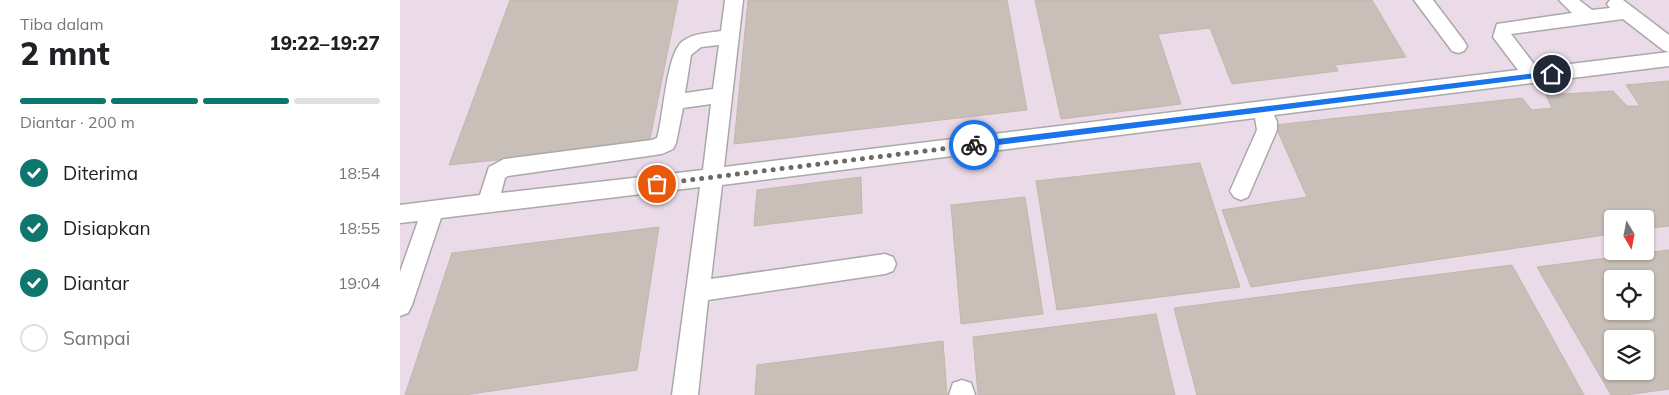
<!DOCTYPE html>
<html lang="id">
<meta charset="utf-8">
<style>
:root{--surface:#fff;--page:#f6f6f6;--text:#202124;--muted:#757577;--line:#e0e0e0;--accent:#0f766e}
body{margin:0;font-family:Mulish,sans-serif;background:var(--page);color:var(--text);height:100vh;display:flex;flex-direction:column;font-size:19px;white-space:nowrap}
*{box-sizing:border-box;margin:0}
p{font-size:16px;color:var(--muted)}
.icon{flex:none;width:28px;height:28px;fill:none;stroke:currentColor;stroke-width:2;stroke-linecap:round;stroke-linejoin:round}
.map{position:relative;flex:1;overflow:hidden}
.details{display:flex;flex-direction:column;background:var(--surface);width:400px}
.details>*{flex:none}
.needle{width:32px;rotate:170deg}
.controls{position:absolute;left:1204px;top:210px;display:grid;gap:10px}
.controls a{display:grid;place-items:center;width:50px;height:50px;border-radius:5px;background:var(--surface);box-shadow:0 1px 4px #0004;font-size:25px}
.pin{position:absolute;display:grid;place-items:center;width:42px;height:42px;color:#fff;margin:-21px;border:2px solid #fff;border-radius:50%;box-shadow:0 1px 5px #0007}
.courier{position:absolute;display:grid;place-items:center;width:50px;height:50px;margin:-25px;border:4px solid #1a73e8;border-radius:50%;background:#fff;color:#222;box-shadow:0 1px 6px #0007}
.head em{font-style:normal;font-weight:800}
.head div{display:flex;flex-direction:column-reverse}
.head{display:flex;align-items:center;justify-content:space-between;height:85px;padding:0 20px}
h1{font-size:32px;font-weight:800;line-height:38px}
.bar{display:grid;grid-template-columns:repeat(4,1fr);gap:8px 5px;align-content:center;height:60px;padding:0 20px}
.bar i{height:6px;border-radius:4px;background:var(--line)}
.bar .selected{background:var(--accent)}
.bar p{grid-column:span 4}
ol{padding:0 20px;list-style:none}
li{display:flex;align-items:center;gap:15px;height:55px}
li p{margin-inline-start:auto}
li .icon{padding:5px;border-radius:50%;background:var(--accent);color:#fff;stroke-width:4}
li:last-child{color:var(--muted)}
li i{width:28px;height:28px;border:2px solid var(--line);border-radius:50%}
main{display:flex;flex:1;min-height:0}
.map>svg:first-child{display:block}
.industrial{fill:#ebdbe8;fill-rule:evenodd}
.building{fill:#c7bfb8;stroke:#c4b6ab;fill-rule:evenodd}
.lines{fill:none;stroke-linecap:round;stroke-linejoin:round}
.minor-casing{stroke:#a9a9a9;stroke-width:3}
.minor{fill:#fff;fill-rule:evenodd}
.route{fill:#1a73e8}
.done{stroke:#6b6a68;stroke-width:5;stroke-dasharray:0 9}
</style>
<main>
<section class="details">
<div class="head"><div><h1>2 mnt</h1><p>Tiba dalam</p></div><em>19:22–19:27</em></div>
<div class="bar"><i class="selected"></i><i class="selected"></i><i class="selected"></i><i></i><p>Diantar · 200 m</p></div>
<ol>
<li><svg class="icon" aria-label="check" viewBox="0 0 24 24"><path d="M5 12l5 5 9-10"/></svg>Diterima<p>18:54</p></li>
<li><svg class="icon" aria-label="check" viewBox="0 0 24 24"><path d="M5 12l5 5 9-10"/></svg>Disiapkan<p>18:55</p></li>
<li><svg class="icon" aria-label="check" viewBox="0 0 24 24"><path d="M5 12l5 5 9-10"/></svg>Diantar<p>19:04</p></li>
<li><i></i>Sampai</li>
</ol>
</section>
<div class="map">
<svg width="1269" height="395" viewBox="0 0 1269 395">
<rect width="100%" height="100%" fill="#f2efe9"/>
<path class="industrial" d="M 0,0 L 1269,0 L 1269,395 L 0,395 ZM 1212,219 L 1245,219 L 1245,251 L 1212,251 ZM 1212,279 L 1245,279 L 1245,311 L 1212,311 ZM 1212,339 L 1245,339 L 1245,371 L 1212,371 Z"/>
<g class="building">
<path d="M 110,0 L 278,0 L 249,144 L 49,165 Z"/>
<path d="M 348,0 L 607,0 L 627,110 L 334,144 Z"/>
<path d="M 635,0 L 972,0 L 1006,57 L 935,65 L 938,71 L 832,84 L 810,28 L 758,34 L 781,104 L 661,119 Z"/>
<path d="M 1269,81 L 1269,226 L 1245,229 L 1245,219 L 1212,219 L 1212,234 L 851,287 L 822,210 L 907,197 L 875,125 L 1122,98 L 1132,110 L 1152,108 L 1146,95 L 1213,91 L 1227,106 L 1240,106 L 1226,85 Z"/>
<path d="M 800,163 L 840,287 L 657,310 L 636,181 Z"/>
<path d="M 461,177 L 462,213 L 354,226 L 357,190 Z"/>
<path d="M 625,197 L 643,314 L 561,324 L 551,205 Z"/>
<path d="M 259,227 L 237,370 L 64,395 L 5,395 L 52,253 Z"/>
<path d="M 1269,250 L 1269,389 L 1226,395 L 1211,395 L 1137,267 ZM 1212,279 L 1245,279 L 1245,311 L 1212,311 ZM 1212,339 L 1245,339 L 1245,371 L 1212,371 Z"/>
<path d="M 1112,265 L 1184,395 L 797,395 L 774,308 Z"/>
<path d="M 756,314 L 775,395 L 578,395 L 573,337 Z"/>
<path d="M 543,341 L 547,395 L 355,395 L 357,365 Z"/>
</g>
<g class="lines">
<g class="minor-casing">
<g id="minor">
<path d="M 325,0 L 343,0 L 324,167 L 1118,70 L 1093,37 L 1097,24 L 1172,13 L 1159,0 L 1179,0 L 1192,10 L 1210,8 L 1207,4 L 1210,0 L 1223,0 L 1269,35 L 1269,52 L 1263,50 L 1223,19 L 1111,34 L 1137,68 L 1269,52 L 1269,66 L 874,115 L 877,122 L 877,130 L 848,197 L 841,200 L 834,197 L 830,191 L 857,130 L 855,118 L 322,185 L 311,279 L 485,254 L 493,257 L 496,264 L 493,271 L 485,274 L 308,300 L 298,395 L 272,395 L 300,187 L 41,218 L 12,305 L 8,313 L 0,316 L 0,272 L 18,221 L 0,223 L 0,205 L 80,195 L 89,167 L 104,159 L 252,140 L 257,138 C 264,115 266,53 283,41 C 294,33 309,33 321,31 ZM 319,45 L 313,89 L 285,93 L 291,55 L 301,47 ZM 311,104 L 303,170 L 101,193 L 105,178 L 108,176 L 262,154 L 273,149 L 276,143 L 283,108 Z"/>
<path d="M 1014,0 L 1033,0 L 1064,41 L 1067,46 L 1064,51 L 1058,53 L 1052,51 Z"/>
<path d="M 562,380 L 571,383 L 575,395 L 549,395 L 553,383 Z"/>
</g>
</g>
<use href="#minor" class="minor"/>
</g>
<path class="route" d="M 1152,71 L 1156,74 L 1152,76 L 574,148 L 570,145 L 574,142 Z"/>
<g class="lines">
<path class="done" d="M 257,184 L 574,145"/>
</g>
</svg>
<div class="controls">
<a><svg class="needle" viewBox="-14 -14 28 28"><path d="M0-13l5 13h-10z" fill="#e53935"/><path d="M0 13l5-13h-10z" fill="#757577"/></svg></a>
<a><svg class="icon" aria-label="locate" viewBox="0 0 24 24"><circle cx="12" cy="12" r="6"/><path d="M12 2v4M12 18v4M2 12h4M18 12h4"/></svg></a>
<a><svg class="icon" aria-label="layers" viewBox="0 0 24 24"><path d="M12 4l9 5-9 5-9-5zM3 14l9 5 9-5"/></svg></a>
</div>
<div class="pin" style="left:257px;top:184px;background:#ea580c"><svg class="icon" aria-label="bag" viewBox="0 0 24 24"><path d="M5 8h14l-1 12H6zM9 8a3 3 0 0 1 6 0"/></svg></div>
<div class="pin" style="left:1152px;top:74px;background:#1f2937"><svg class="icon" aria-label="home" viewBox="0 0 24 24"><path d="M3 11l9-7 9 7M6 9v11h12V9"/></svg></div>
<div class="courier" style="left:574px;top:145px"><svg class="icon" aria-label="bike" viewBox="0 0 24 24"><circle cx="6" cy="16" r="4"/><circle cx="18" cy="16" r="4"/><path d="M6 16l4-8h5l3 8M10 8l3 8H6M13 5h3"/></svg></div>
</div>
</main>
